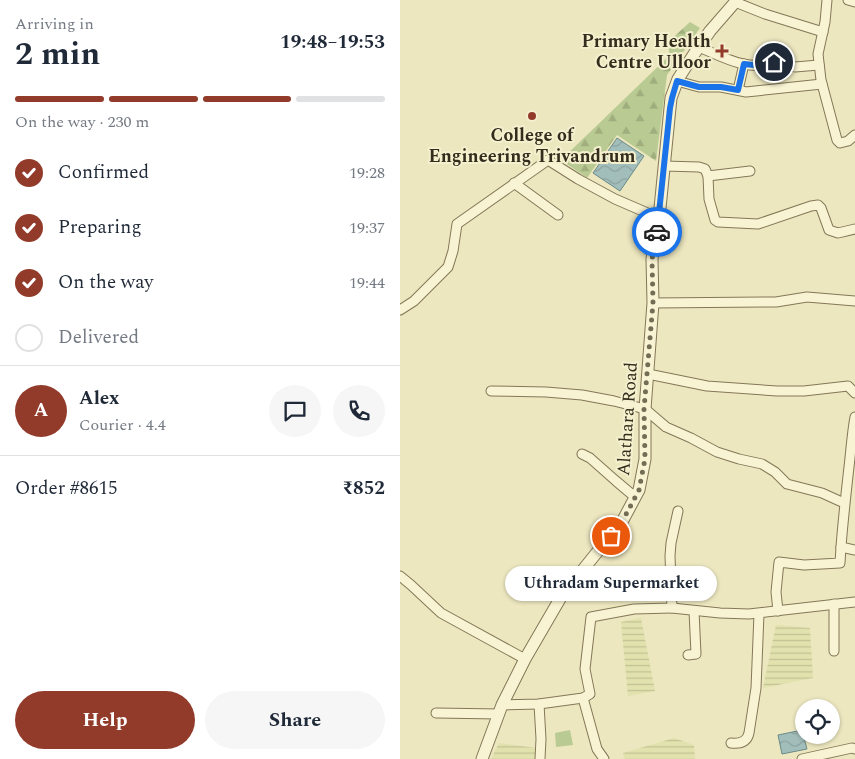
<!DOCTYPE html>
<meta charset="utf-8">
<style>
:root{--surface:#fff;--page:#f6f6f7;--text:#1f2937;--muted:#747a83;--line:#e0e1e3;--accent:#923b2a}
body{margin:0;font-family:Spectral,serif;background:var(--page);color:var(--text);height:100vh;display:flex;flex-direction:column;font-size:19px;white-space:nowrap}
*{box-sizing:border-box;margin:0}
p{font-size:16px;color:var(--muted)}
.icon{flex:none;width:28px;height:28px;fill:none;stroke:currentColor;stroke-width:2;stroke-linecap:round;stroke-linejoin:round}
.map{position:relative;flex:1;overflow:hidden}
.drawer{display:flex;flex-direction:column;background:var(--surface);width:400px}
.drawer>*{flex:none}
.buttons{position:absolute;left:395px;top:699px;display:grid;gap:10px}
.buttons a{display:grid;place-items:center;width:45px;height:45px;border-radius:50%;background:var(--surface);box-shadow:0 1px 4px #0004;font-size:25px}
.pin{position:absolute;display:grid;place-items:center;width:42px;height:42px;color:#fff;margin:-21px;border:2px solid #fff;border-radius:50%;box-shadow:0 1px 5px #0007}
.courier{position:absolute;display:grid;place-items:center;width:50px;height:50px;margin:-25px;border:4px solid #1a73e8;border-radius:50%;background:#fff;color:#222;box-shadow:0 1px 6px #0007}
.bubble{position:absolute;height:35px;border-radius:18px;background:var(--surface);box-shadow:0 1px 4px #0004;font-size:16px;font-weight:700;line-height:35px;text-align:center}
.head em{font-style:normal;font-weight:700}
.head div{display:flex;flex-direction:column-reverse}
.head{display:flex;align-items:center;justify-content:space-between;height:85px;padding:0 15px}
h1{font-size:32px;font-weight:700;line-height:38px}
.bar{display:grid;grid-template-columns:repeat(4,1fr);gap:8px 5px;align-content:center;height:60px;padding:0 15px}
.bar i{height:6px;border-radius:4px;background:var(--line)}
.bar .on{background:var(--accent)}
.bar p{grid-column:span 4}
.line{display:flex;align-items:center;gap:12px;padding:0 15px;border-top:1px solid var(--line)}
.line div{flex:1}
.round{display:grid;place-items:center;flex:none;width:52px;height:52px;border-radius:26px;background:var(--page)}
ol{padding:0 15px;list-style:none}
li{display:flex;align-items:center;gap:15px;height:55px}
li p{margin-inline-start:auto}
li .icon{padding:5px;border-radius:50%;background:var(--accent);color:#fff;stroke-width:4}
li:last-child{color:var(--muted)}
li i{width:28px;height:28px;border:2px solid var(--line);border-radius:50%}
.cta{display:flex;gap:10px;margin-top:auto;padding:10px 15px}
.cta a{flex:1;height:58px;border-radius:30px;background:var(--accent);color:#fff;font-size:20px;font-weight:700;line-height:58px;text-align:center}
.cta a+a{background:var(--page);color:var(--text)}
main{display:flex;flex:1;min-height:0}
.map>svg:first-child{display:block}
.farmland{fill:url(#farmland-rules)}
.grass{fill:#baca93}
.forest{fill:url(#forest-firs)}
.water{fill:url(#water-waves);stroke:#6a8b89}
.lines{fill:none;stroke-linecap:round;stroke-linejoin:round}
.minor-casing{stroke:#847758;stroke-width:11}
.tertiary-casing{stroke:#847758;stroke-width:13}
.minor{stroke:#f8f3d2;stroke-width:9}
.tertiary{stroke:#f8f3d2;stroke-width:11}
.done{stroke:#746d55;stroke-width:5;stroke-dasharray:0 9}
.route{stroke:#1a73e8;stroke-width:6}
.poi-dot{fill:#923b2a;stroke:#f4f0ce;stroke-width:2}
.labels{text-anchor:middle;stroke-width:4;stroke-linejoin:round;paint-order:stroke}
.poi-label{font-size:18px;font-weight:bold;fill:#342c1c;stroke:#f4f0ce;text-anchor:end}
.street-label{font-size:18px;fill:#342c1c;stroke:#f4f0ce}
</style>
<main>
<section class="drawer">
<div class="head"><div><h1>2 min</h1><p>Arriving in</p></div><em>19:48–19:53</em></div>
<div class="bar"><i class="on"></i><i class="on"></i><i class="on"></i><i></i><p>On the way · 230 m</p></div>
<ol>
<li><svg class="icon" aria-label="check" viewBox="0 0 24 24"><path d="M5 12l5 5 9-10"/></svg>Confirmed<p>19:28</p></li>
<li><svg class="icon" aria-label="check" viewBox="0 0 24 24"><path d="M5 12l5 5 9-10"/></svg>Preparing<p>19:37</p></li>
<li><svg class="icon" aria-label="check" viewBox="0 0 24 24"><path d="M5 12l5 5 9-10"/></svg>On the way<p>19:44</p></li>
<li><i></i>Delivered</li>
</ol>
<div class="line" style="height:90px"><b class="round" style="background:var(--accent);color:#fff">A</b><div><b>Alex</b><p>Courier · 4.4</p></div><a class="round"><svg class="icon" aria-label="chat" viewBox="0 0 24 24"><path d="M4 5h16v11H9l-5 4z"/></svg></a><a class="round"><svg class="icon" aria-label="phone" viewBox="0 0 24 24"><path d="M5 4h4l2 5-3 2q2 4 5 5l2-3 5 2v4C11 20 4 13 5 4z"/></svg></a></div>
<div class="line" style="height:65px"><div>Order #8615</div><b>₹852</b></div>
<div class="cta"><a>Help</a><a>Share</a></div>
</section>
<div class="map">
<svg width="455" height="759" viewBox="0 0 455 759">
<defs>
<pattern id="farmland-rules" width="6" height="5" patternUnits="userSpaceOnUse" patternTransform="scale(1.25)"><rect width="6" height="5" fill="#e1e2ad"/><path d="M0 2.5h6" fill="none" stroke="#c2c294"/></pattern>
<pattern id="forest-firs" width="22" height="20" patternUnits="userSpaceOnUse" patternTransform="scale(1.25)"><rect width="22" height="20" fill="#baca93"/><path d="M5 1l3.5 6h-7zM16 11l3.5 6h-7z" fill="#a0ae7e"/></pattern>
<pattern id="water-waves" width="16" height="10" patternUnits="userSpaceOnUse" patternTransform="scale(1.25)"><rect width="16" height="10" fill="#a2bebb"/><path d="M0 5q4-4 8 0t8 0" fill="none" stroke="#8ca3a0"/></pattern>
</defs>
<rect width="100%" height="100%" fill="#ece7bf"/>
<g class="farmland">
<path d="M 241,618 L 255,691 L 228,696 L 221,622 Z"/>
<path d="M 376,625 L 410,628 L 413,678 L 363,688 Z"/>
<path d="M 274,738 L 294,745 L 295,759 L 225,759 L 223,753 Z"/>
<path d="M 99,743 L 137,748 L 138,759 L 91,759 Z"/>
</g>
<path class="grass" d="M 170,730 L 173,745 L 156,747 L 155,733 Z"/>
<path class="forest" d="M 290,22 L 300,28 L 267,75 L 256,161 L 217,135 L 187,178 L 161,160 L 270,55 L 267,43 Z"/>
<g class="water">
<path d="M 217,138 L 244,156 L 220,191 L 193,173 Z"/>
<path d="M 402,730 L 407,749 L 382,754 L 378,735 Z"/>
</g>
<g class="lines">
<g class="minor-casing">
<g id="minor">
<path d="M 427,0 L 425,22 L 418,54 L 421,80 L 437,140 L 440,143 L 448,141 L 455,135"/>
<path d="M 448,0 L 455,2"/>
<path d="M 335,2 L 365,14 L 423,32"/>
<path d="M 299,47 C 321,56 350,73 374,62 L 395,67 L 419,65"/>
<path d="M 277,81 L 299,87 L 321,87 L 346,92 L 422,84"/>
<path d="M 338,90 L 344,64"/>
<path d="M 264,166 L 299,167 L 305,169 L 308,176 L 309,199 L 315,220 L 318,222 L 358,224 L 411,206 L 418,205 L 421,208 L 429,230 L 438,233 L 455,229"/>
<path d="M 308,176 L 350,171"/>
<path d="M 114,183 L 158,215"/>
<path d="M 253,303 L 376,302 L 407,297 L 455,301"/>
<path d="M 0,310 L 14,301 L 48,267 L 53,251 L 57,224 L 148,160 L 178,179 L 215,199 L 259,218"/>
<path d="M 248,374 L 307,386 L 377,391 L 404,391 L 448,386 L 455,393"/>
<path d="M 91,391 L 146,392 L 182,395 L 214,401 L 245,409 L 266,427 L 291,438 L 317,452 L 339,459 L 362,464 L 375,472 L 387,484 L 422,493 L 444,503"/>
<path d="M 455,417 C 452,433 451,450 449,467 C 446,494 443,520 441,547 L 455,550"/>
<path d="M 182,454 L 190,458 L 216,481 L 235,497"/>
<path d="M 0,576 L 11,585 L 41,613 L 125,659"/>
<path d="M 434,604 L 434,651"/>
<path d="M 272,608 L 320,613 L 349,614 L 455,602"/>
<path d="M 378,611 L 376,592 L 379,562 L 404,565 L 440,563 L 441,547"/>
<path d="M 288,655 L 296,654 L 294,611"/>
<path d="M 183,698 L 197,749 L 204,759"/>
<path d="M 139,704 L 141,739 L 140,759"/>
<path d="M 102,705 L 139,704 L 183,698 L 190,694 L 185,669 L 191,617 L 234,609 L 272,608 L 270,556 L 271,543 L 278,511"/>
<path d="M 36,713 L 99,714"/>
<path d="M 331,743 C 340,744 347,742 349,733 L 356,688 L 359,614"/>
<path d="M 402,759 L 452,748 L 455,749"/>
</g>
</g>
<g class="tertiary-casing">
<path id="tertiary" d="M 82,759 L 102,705 L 125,659 L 161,597 L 223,520 L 239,490 L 245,459 L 245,409 L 253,303 L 252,259 L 259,218 L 271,98 L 278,79 L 294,54 L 310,31 L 337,0"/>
</g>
<use href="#minor" class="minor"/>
<use href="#tertiary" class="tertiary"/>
</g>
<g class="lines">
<path class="done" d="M 211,536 L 223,520 L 239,490 L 245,459 L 244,409 L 253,303 L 252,259 L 257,232"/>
<path class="route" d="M 257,232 L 270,108 L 272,98 L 277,81 L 299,87 L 321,87 L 338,90 L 344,64 L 365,66 L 374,62"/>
</g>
<g class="poi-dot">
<path d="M319.5 43.5h5v5h5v5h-5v5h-5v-5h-5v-5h5z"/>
<circle cx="132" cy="116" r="5"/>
</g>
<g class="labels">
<g class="poi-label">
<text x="311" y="47">Primary Health<tspan x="311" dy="21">Centre Ulloor</tspan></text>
<text x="132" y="141" text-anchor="middle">College of<tspan x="132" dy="21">Engineering Trivandrum</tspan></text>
</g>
<g class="street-label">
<text transform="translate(227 419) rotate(-86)" y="6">Alathara Road</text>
</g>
</g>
</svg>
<div class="buttons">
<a><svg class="icon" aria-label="locate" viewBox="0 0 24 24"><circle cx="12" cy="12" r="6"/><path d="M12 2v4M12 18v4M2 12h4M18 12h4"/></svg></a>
</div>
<div class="pin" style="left:211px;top:536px;background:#ea580c"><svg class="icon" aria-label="bag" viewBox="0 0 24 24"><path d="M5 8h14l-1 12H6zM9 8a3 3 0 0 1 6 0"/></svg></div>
<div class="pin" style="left:374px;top:62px;background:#1f2937"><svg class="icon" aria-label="home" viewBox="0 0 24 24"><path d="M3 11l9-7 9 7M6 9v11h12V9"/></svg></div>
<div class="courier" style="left:257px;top:232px"><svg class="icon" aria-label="car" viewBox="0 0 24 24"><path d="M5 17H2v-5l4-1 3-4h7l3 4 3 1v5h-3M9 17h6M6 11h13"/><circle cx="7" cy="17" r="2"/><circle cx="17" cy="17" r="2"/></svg></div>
<div class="bubble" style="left:105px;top:566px;width:212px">Uthradam Supermarket</div>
</div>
</main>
